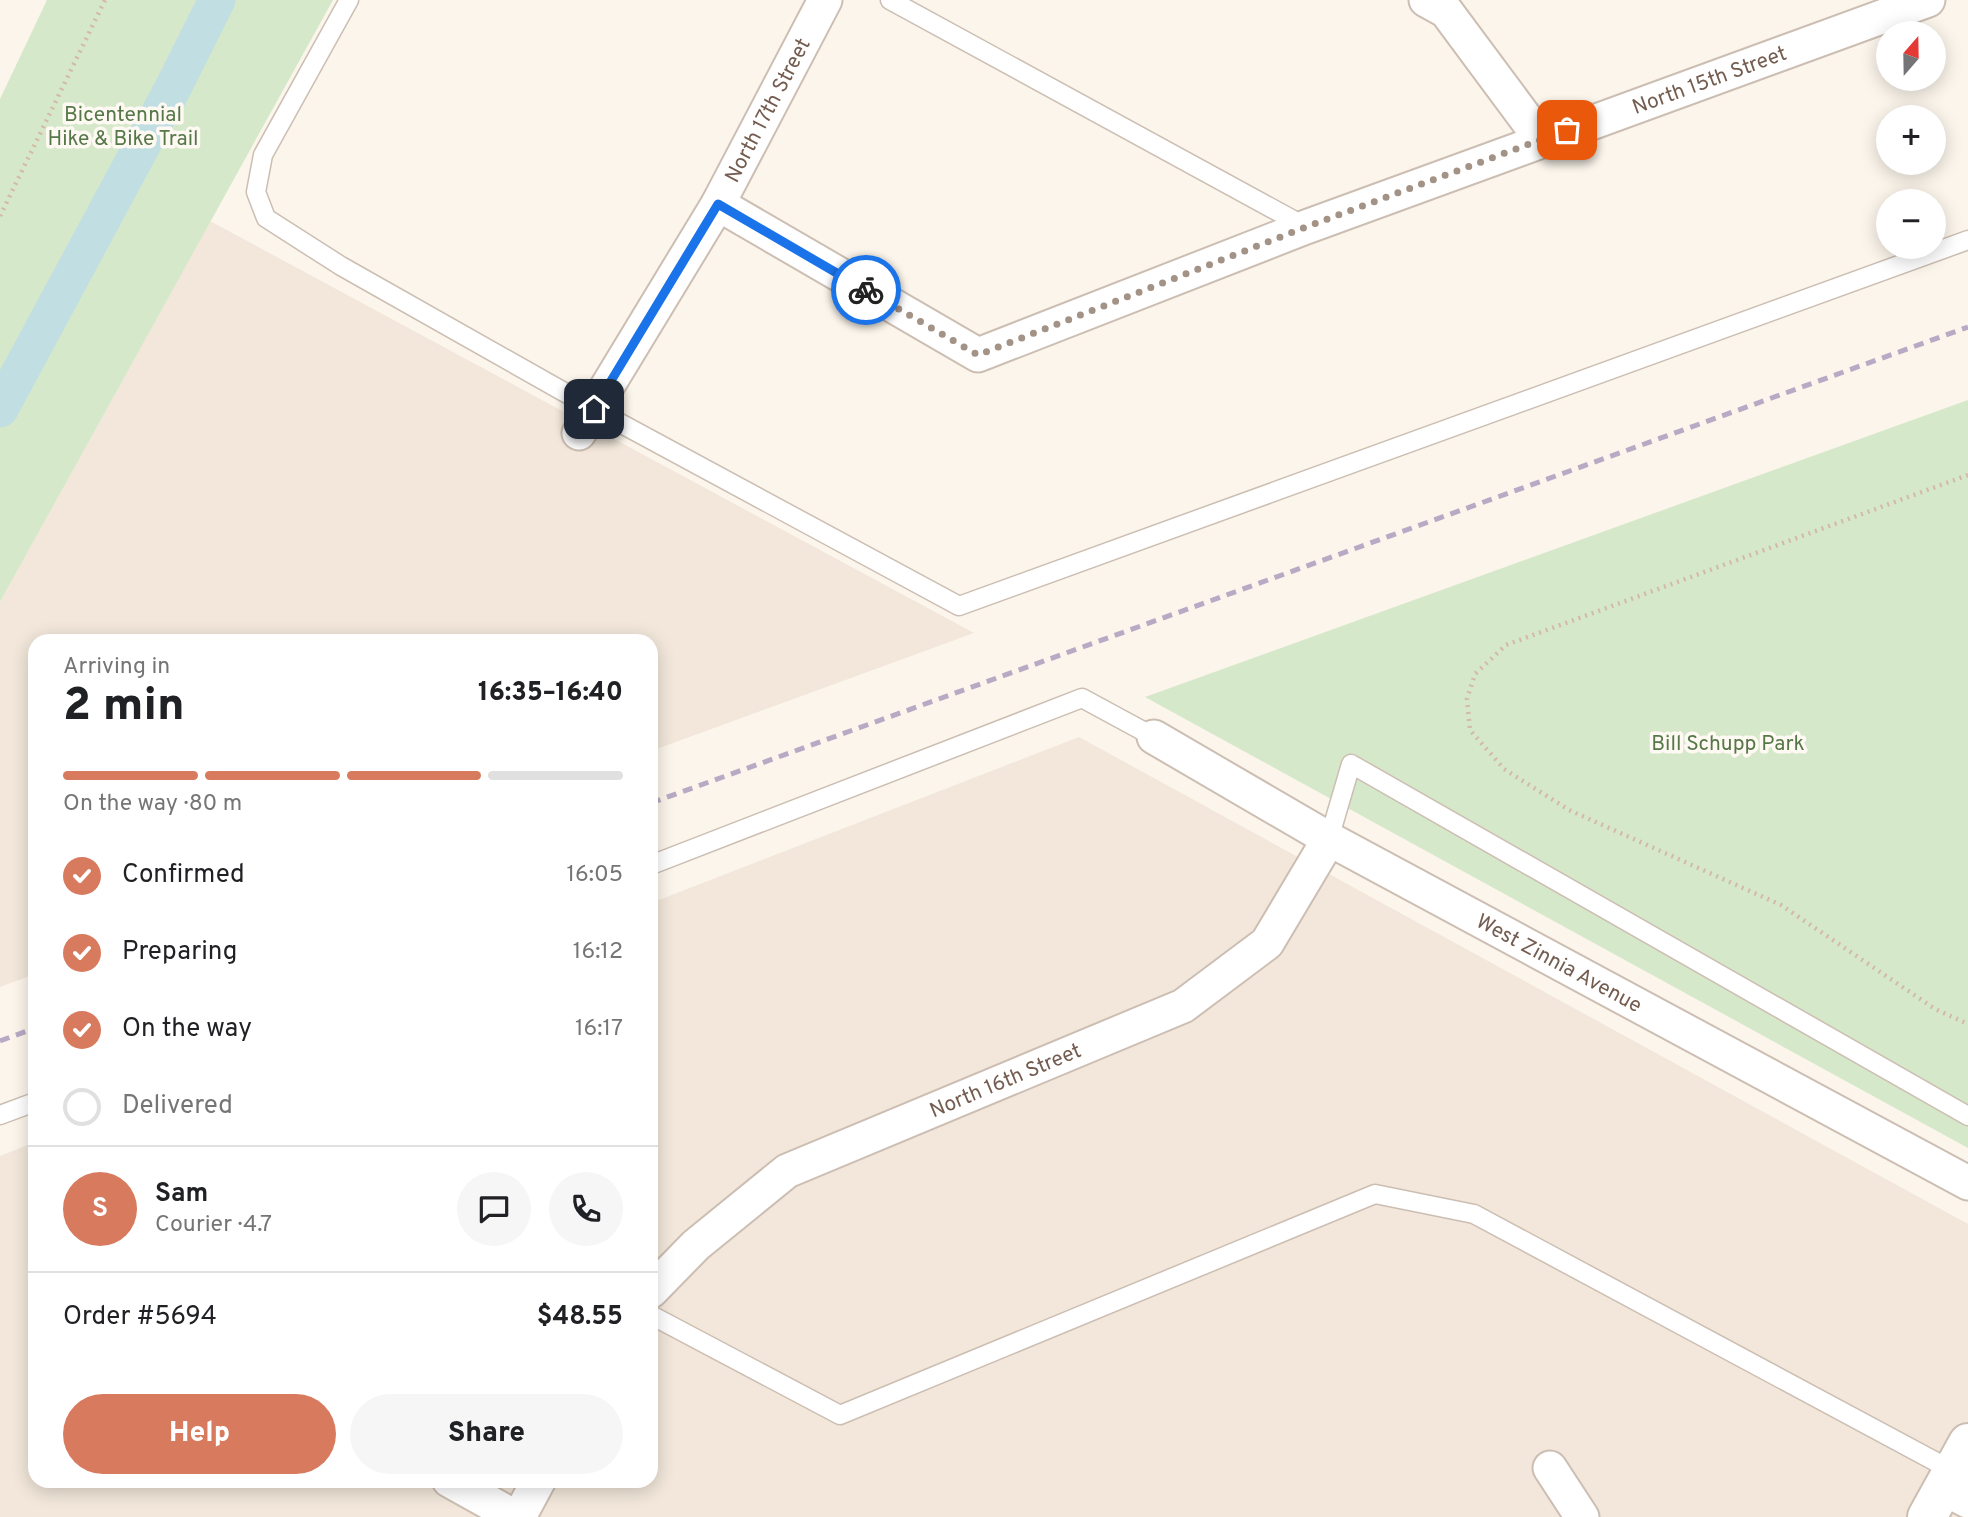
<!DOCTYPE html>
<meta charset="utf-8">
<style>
:root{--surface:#fff;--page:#f6f6f6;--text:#202124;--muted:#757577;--line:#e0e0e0;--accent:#d87a5d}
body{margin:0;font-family:Overpass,sans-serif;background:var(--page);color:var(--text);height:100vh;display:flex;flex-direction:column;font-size:26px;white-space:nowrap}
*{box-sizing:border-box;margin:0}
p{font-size:23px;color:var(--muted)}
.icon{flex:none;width:38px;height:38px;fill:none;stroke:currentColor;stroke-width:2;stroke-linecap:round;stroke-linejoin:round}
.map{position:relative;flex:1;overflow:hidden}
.drawer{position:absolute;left:28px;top:634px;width:630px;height:854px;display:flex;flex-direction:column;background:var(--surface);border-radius:21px;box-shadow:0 4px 18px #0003}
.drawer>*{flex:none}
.needle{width:46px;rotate:20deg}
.fabs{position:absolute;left:1876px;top:21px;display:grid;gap:14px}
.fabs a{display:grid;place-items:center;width:70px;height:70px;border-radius:50%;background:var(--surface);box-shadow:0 4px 18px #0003;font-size:35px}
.pin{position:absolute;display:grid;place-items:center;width:60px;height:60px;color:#fff;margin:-30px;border-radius:14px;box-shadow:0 4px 10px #0006}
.courier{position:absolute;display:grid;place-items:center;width:70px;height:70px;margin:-35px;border:5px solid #1a73e8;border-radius:50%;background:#fff;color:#222;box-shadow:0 2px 9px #0007}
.headline em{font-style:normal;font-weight:800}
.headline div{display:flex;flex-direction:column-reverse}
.headline{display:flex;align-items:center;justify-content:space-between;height:119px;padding:0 35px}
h1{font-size:46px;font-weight:800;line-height:52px}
.bar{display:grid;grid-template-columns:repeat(4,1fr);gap:10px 7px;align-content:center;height:84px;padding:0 35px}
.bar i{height:9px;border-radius:5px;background:var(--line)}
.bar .selected{background:var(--accent)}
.bar p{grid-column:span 4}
.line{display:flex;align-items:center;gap:18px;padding:0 35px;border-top:2px solid var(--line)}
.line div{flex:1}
.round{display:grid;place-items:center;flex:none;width:74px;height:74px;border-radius:37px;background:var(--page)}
ol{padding:0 35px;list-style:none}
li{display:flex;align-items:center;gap:21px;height:77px}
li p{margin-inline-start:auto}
li .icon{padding:7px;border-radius:50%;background:var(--accent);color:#fff;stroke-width:4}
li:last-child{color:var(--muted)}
li i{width:38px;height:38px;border:4px solid var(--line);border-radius:50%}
.cta{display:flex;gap:14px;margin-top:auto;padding:14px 35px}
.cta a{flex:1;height:80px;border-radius:42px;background:var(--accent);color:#fff;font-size:28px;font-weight:800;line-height:80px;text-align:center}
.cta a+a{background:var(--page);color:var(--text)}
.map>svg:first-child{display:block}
.residential{fill:#f2e7da}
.green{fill:#d6e8ca}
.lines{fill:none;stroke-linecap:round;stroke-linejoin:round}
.canal{stroke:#c1dee3;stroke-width:37}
.service-casing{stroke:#ccbeb2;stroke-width:21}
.minor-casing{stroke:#ccbeb2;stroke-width:37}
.tertiary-casing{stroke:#ccbeb2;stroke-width:42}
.path{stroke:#d3b9a8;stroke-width:4.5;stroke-dasharray:2 5;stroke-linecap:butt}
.service{stroke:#fff;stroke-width:18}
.minor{stroke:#fff;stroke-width:33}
.tertiary{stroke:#fff;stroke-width:38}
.rail{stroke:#b8a9c5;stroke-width:5;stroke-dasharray:10 7;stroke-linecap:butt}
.done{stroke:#a39286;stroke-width:7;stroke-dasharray:0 12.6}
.route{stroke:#1a73e8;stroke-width:9}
.labels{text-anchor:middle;stroke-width:7;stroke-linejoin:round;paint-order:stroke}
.street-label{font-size:21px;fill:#745d50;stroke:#fef9f2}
.park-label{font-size:21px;fill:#567849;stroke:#fef9f2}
</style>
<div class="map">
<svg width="1968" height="1517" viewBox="0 0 1968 1517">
<rect width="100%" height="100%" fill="#fbf5eb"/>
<g class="residential">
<path d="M 210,221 L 974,633 L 651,751 L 651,640 L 35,640 L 35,974 L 0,987 L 0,602 Z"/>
<path d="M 1079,737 L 1968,1224 L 1968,1517 L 0,1517 L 0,1156 L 35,1142 L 35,1480 L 651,1480 L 651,903 Z"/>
</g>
<g class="green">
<path d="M 47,0 L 333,0 L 0,602 L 0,99 Z"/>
<path d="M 1968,400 L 1968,1148 L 1145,697 Z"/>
</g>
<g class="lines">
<path class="canal" d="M 0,409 L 174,86 L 217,0"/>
<g class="service-casing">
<g id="service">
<path d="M 349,0 L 263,155 L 256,192 L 266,218 L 341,266 L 594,409 L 959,606 L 1968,240"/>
<path d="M 890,0 L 1306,227"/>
<path d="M 1329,839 L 1351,764 L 1968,1116"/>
<path d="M 651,865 L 1082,698 L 1154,737"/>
<path d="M 0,1115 L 35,1102"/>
<path d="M 651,1315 L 840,1415 L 1375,1194 L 1474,1214 L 1953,1471"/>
</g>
</g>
<g class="minor-casing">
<g id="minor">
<path d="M 1426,0 L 1446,11 L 1541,139"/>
<path id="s1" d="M 718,204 L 978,355 L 1306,227 L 1928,0"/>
<path id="s2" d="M 579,433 L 718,204 L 825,0"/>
<path id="s3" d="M 1154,737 L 1329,839 L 1968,1183"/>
<path id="s4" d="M 651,1291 L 696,1245 L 787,1171 L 1183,1006 L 1267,943 L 1329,839"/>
<path d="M 1550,1468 L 1582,1517"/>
<path d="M 449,1480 L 515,1517"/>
<path d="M 1943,1488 L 1968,1501"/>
<path d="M 519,1517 L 539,1480"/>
</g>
</g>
<g class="tertiary-casing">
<path id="tertiary" d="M 1927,1517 L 1968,1443"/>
</g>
<g class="path">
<path d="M 0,216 L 105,0"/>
<path d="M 1968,475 L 1506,645 L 1475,674 L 1467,699 L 1470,730 L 1504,769 L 1569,810 L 1781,905 L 1935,1009 L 1968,1024"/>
</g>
<use href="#service" class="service"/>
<use href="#minor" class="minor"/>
<use href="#tertiary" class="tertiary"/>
<g class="rail">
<path d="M 651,803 L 1968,327"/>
<path d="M 0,1041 L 35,1028"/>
</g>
</g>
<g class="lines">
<path class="done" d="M 866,290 L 978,355 L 1306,227 L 1567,130"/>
<path class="route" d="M 594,409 L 718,204 L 866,290"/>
</g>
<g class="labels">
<g class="street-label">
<text dy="7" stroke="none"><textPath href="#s1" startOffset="1082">North 15th Street</textPath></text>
<text dy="7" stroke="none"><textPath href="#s2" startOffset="374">North 17th Street</textPath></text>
<text dy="7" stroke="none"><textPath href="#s3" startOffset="464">West Zinnia Avenue</textPath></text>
<text dy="7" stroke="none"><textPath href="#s4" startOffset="418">North 16th Street</textPath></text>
</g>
<g class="park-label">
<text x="123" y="121">Bicentennial<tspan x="123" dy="24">Hike &amp; Bike Trail</tspan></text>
<text x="1728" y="750">Bill Schupp Park</text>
</g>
</g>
</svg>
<div class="fabs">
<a><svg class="needle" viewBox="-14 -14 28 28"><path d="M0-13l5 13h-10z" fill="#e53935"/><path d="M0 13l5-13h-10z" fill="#757577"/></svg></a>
<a>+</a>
<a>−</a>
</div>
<div class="pin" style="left:1567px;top:130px;background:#ea580c"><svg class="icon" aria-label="bag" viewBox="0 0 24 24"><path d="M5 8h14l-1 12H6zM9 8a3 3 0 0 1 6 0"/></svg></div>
<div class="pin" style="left:594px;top:409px;background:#1f2937"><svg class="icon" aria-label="home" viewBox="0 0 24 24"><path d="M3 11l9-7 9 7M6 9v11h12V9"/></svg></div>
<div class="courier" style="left:866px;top:290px"><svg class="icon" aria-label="bike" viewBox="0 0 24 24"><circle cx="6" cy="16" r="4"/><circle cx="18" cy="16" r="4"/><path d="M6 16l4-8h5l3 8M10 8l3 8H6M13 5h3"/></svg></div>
<section class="drawer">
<div class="headline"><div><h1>2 min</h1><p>Arriving in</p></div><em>16:35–16:40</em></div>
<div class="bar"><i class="selected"></i><i class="selected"></i><i class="selected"></i><i></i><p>On the way · 80 m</p></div>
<ol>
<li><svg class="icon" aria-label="check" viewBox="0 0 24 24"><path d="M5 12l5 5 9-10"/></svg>Confirmed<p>16:05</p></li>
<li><svg class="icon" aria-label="check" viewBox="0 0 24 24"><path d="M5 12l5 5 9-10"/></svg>Preparing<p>16:12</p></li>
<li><svg class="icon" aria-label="check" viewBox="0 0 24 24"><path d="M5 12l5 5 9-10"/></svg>On the way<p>16:17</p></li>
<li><i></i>Delivered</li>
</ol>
<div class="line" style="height:126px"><b class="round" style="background:var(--accent);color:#fff">S</b><div><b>Sam</b><p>Courier · 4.7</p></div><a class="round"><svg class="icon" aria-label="chat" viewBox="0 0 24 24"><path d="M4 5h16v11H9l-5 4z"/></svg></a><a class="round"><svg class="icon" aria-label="phone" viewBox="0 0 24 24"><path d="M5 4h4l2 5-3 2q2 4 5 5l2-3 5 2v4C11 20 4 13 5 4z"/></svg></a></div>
<div class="line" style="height:91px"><div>Order #5694</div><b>$48.55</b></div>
<div class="cta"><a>Help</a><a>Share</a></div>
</section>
</div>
